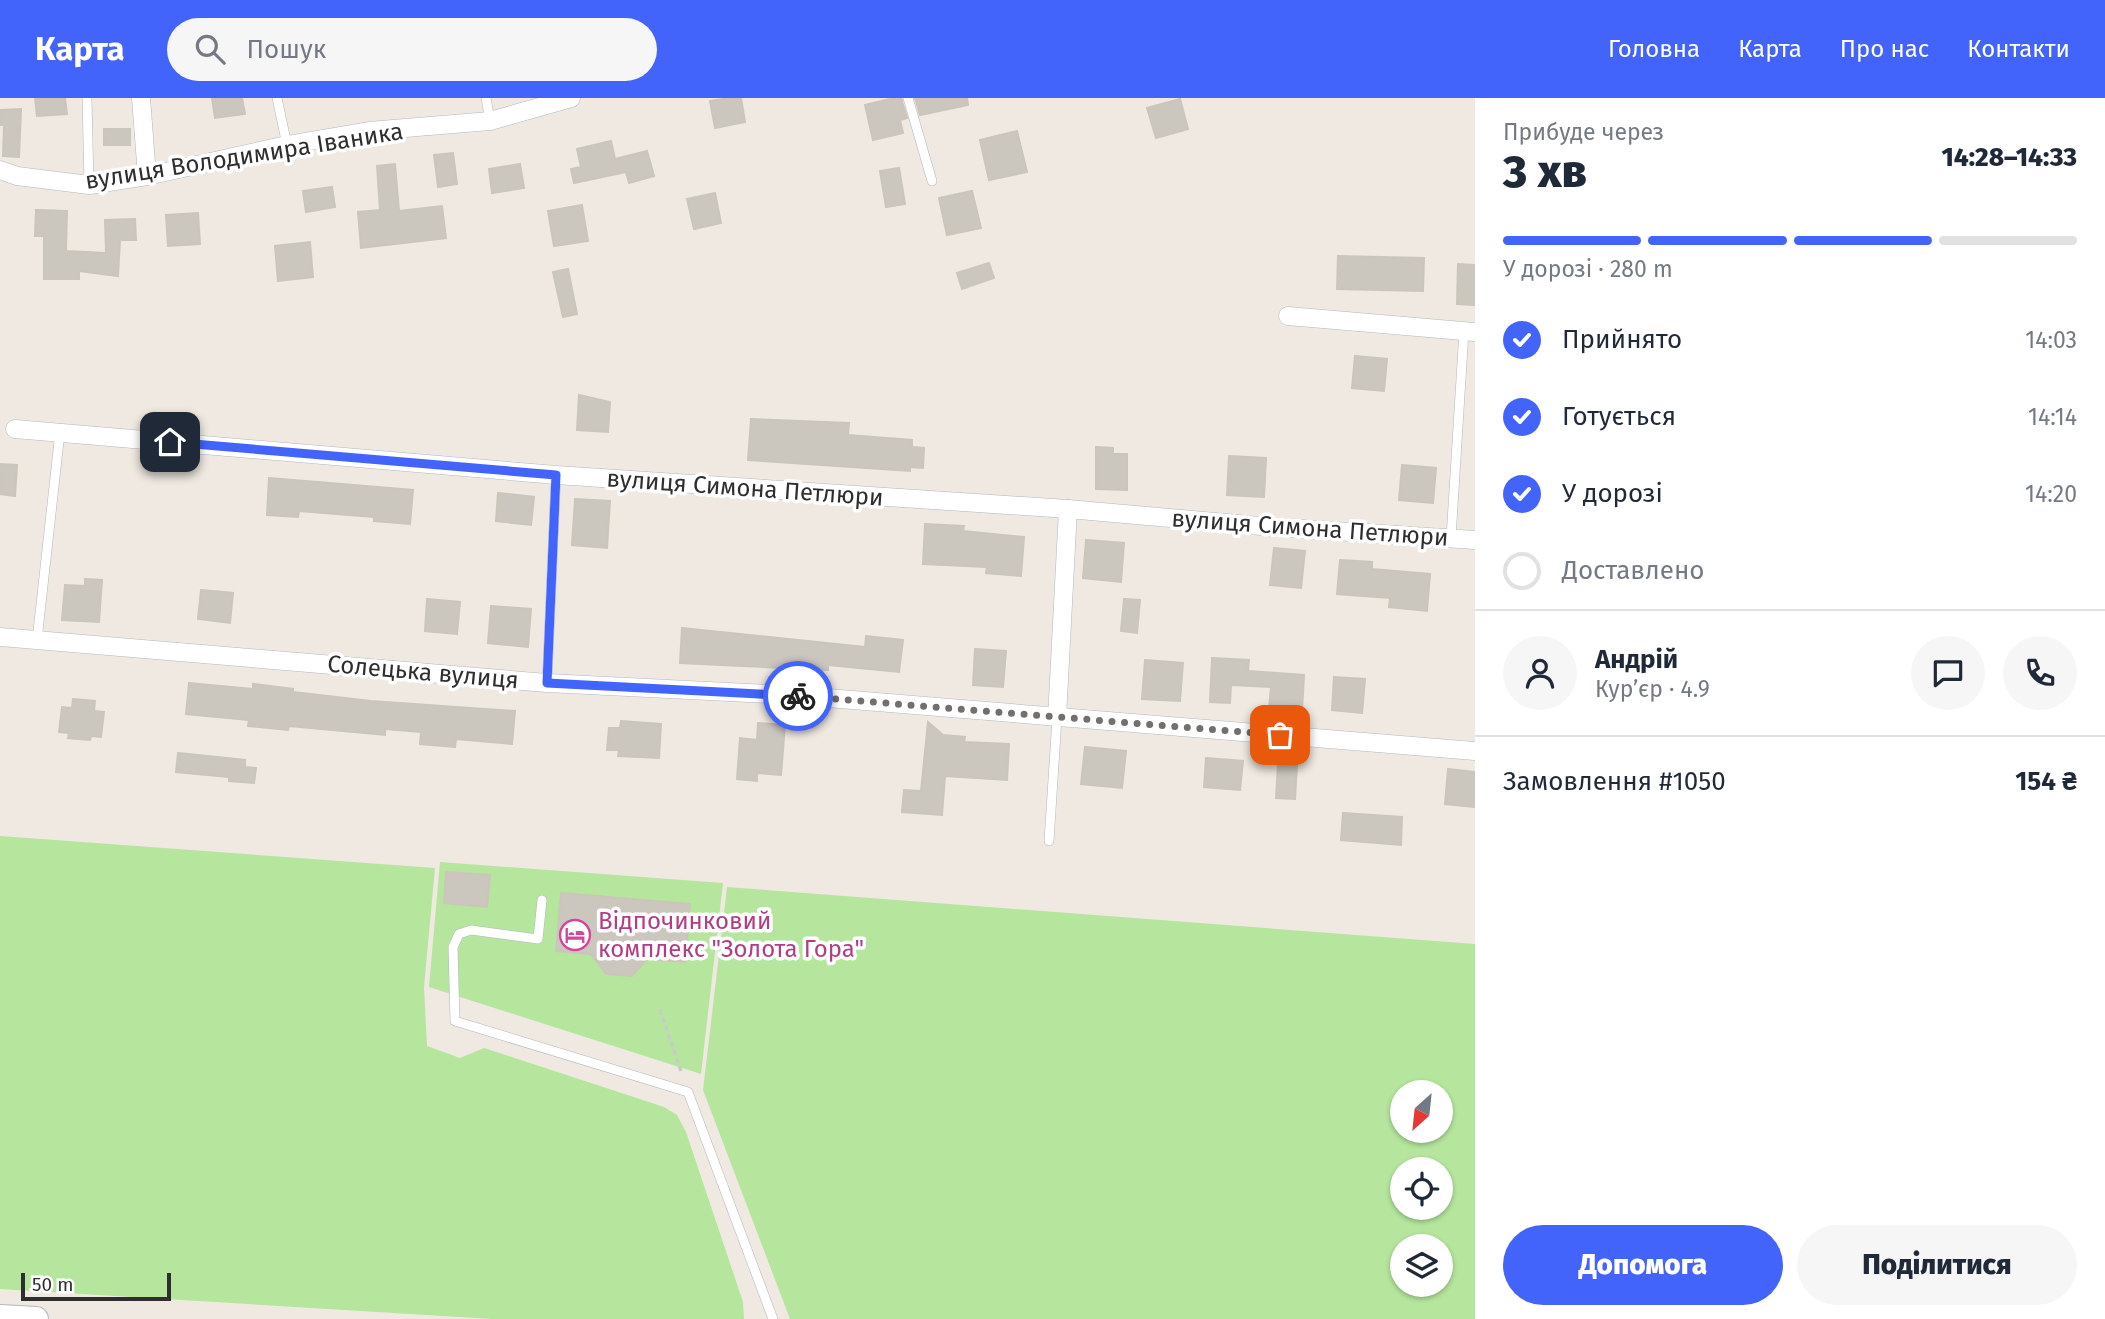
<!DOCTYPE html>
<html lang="uk">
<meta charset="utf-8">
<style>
:root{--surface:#fff;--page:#f6f6f7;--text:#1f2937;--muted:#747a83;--line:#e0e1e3;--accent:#4264fb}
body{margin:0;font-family:"Fira Sans",sans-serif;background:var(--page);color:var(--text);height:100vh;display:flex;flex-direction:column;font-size:26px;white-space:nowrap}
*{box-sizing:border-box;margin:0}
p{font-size:23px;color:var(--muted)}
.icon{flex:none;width:38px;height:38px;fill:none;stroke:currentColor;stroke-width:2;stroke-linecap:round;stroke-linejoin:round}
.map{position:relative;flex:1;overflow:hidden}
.drawer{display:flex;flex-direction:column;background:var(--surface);width:630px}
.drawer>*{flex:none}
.needle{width:46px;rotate:207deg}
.controls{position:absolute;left:1390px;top:982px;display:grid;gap:14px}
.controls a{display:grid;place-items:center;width:63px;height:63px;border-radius:50%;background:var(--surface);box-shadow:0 2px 5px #0004;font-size:35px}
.scale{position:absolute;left:21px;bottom:18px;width:150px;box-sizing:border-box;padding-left:7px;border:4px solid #2e2e2e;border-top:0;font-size:19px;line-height:24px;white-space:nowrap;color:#2e2e2e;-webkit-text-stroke:5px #fff;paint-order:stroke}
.pin{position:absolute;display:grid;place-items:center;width:60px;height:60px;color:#fff;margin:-30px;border-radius:14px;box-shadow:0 4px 10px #0006}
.courier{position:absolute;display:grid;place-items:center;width:70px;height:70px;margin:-35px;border:5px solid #4264fb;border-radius:50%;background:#fff;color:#222;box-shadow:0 2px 9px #0007}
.summary em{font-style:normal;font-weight:800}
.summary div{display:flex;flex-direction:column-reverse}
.summary{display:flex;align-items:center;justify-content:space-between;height:119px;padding:0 28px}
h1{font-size:46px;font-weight:800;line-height:52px}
.bar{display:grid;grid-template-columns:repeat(4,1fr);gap:10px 7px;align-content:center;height:84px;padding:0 28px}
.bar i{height:9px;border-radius:5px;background:var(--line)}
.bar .selected{background:var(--accent)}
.bar p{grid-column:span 4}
.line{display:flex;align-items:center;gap:18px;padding:0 28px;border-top:2px solid var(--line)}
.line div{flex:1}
.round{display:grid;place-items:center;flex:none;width:74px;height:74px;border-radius:37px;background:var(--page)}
ol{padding:0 28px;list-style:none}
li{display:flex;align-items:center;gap:21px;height:77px}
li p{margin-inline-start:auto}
li .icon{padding:7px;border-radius:50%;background:var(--accent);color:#fff;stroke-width:4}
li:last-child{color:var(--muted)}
li i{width:38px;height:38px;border:4px solid var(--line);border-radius:50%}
.action{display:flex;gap:14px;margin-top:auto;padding:14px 28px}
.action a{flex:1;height:80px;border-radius:42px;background:var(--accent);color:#fff;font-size:28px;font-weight:800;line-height:80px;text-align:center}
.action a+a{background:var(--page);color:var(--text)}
header{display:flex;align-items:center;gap:42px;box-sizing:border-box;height:98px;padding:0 35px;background:var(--accent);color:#fff}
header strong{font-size:33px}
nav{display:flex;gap:38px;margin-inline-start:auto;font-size:24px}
.search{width:490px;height:63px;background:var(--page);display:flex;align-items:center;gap:18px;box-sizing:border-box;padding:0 24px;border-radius:38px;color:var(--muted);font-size:26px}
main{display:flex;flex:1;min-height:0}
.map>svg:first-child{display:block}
.green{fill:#b6e59e;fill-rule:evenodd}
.building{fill:#cbc7bf;stroke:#cbc5ba;stroke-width:2}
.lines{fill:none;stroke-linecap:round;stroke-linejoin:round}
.lane-casing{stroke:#b4b7c1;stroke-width:10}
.street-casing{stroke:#b4b7c1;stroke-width:19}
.secondary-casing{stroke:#b4b7c1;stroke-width:26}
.path{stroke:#c9c9c9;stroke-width:3.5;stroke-dasharray:5 3.5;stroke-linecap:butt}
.lane{stroke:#fff;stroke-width:9}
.street{stroke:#fff;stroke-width:18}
.secondary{stroke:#fff;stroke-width:24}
.done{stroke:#726f6d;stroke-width:7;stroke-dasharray:0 12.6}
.route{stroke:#4264fb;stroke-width:9}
.labels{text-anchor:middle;stroke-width:7;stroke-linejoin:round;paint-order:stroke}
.street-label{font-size:24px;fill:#2e2e2e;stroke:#fff}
.hotel-label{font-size:24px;fill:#b23c85;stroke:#fff;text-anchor:start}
</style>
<header>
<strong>Карта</strong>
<div class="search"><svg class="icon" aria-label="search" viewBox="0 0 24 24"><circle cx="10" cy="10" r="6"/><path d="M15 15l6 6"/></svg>Пошук</div>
<nav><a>Головна</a><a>Карта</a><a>Про нас</a><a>Контакти</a></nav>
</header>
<main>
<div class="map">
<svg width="1475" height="1221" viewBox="0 0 1475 1221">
<rect width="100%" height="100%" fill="#efe9e1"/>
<g class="green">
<path d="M 0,738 L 435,770 L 424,889 L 427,948 L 460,960 L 484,950 L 664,1009 L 677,1017 L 686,1034 L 743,1204 L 744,1221 L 492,1221 L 0,1191 Z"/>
<path d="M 440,764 L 723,785 L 701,976 L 429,889 Z"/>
<path d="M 727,789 L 1475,846 L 1475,1221 L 790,1221 L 703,992 ZM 1440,994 L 1440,1032 L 1402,1032 L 1402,994 ZM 1440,1071 L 1440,1110 L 1402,1110 L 1402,1071 ZM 1440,1148 L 1440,1186 L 1402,1186 L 1402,1148 Z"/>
</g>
<g class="building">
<path d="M 35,0 L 65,0 L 67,16 L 37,18 Z"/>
<path d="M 212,0 L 242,0 L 245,16 L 215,20 Z"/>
<path d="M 729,0 L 741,0 L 745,24 L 715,30 L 710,3 Z"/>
<path d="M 894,0 L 901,0 L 907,20 L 900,22 L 903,35 L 873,42 L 865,7 Z"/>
<path d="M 915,0 L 967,0 L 968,7 L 920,17 Z"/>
<path d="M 1180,1 L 1188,31 L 1156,40 L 1147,10 Z"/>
<path d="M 21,11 L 19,59 L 3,58 L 4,27 L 0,27 L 0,12 Z"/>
<rect x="104" y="31" width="26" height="16"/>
<path d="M 1017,33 L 1027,74 L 989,82 L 980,42 Z"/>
<path d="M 611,43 L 615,61 L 647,53 L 654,78 L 629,85 L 626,74 L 574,85 L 571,71 L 581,69 L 577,51 Z"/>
<path d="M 453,55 L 457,86 L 438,89 L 434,57 Z"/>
<path d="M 395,66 L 399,113 L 442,108 L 446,140 L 361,150 L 358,114 L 380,112 L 377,68 Z"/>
<path d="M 520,66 L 524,90 L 492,95 L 489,71 Z"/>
<path d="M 899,70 L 905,106 L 886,109 L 880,73 Z"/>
<path d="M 332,89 L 335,109 L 306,114 L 303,93 Z"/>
<path d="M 972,93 L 981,130 L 947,137 L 939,100 Z"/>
<path d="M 715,95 L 721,125 L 694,131 L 687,101 Z"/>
<path d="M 582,107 L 588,143 L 554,148 L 548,113 Z"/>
<path d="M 36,112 L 67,113 L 66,153 L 106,155 L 105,122 L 135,121 L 136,142 L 120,142 L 118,178 L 79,173 L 79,181 L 44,181 L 44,138 L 35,138 Z"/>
<path d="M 198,115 L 200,146 L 168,148 L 166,117 Z"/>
<path d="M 310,144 L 313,179 L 278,183 L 275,148 Z"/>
<path d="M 1338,158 L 1424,160 L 1423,193 L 1337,191 Z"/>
<path d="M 989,165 L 994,180 L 962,191 L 957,175 Z"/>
<path d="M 1458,166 L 1475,167 L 1475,207 L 1457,206 Z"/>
<path d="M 568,171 L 577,216 L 563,219 L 553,174 Z"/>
<path d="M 1355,258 L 1387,261 L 1384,293 L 1352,290 Z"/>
<path d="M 579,297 L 610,304 L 608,334 L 577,332 Z"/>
<path d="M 751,321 L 849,325 L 848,337 L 912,342 L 912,349 L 924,350 L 923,370 L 910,369 L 910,373 L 748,362 Z"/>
<path d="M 1096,349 L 1113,350 L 1113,356 L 1127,356 L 1127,392 L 1096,391 Z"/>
<path d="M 1229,358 L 1266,360 L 1264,399 L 1227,397 Z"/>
<path d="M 0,366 L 17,367 L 15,398 L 0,396 Z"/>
<path d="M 1402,367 L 1436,370 L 1433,405 L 1399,402 Z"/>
<path d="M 269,380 L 413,392 L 410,426 L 374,423 L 374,419 L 299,413 L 298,419 L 267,417 Z"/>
<path d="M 498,395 L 534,399 L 531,427 L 496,423 Z"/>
<path d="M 575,401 L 610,403 L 607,450 L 572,447 Z"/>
<path d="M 925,426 L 964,428 L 963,433 L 1024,439 L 1021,478 L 986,475 L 987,469 L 923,466 Z"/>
<path d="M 1086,442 L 1124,445 L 1121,484 L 1083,480 Z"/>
<path d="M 1274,450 L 1305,453 L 1301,490 L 1270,487 Z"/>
<path d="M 1340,462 L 1372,464 L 1372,471 L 1430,476 L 1427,513 L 1389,509 L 1390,500 L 1337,496 Z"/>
<path d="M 85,481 L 102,482 L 99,524 L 62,522 L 65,487 L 85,488 Z"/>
<path d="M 201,492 L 233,495 L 230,525 L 198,521 Z"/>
<path d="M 427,501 L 460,504 L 457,536 L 425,533 Z"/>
<path d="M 1124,501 L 1140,502 L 1137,535 L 1121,533 Z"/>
<path d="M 491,508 L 531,511 L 528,549 L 488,545 Z"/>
<path d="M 682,530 L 865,549 L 866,538 L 903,542 L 899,574 L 828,567 L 828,572 L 680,565 Z"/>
<path d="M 975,551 L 1006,553 L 1003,589 L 973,587 Z"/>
<path d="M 1212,560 L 1249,562 L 1248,573 L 1304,577 L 1302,613 L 1269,611 L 1271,589 L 1231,587 L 1230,605 L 1210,604 Z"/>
<path d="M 1145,562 L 1183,565 L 1180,603 L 1142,601 Z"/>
<path d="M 1334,579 L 1365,581 L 1362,615 L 1332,612 Z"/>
<path d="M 189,585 L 253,591 L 253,586 L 293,591 L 293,594 L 371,603 L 515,613 L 512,646 L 456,641 L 455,649 L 420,646 L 421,634 L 385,631 L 385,637 L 289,628 L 288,632 L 248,628 L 249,622 L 186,616 Z"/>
<path d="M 73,601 L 95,603 L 94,613 L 104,614 L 101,639 L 91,638 L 90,642 L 68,640 L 69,635 L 59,634 L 62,609 L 72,610 Z"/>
<path d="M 621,623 L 661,626 L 659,660 L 618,658 L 619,652 L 607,652 L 609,630 L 620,630 Z"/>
<path d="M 928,624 L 943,637 L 965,639 L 964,644 L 1009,646 L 1007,682 L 945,678 L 942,717 L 902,714 L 904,692 L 921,693 Z"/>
<path d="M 758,625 L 785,627 L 781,677 L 757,675 L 757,683 L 737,681 L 740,640 L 757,642 Z"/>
<path d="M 1085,649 L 1126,653 L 1122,690 L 1081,686 Z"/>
<path d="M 178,655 L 245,662 L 245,669 L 256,670 L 254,685 L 229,683 L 229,679 L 176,674 Z"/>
<path d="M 1206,660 L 1243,663 L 1240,692 L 1204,689 Z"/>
<path d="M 1278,666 L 1297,667 L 1295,701 L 1276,700 Z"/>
<path d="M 1448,671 L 1475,674 L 1475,709 L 1445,706 Z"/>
<path d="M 1343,715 L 1402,719 L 1401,747 L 1341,742 Z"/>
<path d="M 446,774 L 490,777 L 487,809 L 444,805 Z"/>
<path d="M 561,795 L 690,806 L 685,864 L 647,861 L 632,878 L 606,876 L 591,856 L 556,853 Z"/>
</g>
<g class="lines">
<g class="lane-casing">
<g id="lane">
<path d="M 87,0 L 89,87"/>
<path d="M 277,0 L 287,47"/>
<path d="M 486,0 L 490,23"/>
<path d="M 908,0 L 932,83"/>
<path d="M 1451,440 L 1464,233"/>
<path d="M 37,542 L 60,334"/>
<path d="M 547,585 L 556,377"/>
<path d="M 1049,743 L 1057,620"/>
<path d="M 542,802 L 538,841 L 471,832 L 459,836 L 453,849 L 455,923 L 688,994 L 773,1221"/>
</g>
</g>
<g class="street-casing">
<g id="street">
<path d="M 141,0 L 147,78"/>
<path d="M 0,72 L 17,78 L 89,87 L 147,78 L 287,47 L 369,33 L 490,23 L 571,0"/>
<path d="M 1288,218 L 1475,234"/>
<path d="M 15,331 L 556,377 L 1068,411 L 1272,429 L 1475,442"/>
<path d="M 0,539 L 547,585 L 791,597 L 1475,653"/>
<path d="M 1057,620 L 1068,411"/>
</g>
</g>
<g class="secondary-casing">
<path id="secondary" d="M 0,1219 L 36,1221"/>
</g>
<path class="path" d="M 660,912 L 682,976"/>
<use href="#lane" class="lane"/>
<use href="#street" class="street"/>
<use href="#secondary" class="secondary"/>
</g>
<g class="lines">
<path class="done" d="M 798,598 L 1280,637"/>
<path class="route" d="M 170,344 L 556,377 L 547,585 L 798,598"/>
</g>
<defs>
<g id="hotel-ring" transform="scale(1.575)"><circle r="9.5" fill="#fff" stroke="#d1479c" stroke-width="1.5"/><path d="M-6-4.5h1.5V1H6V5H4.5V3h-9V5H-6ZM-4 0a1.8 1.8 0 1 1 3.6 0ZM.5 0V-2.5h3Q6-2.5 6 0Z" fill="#d1479c"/></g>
</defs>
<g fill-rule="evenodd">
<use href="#hotel-ring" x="575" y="837"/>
</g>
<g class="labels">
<g class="street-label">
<text transform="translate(244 58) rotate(-9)" y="8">вулиця Володимира Іваника</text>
<text transform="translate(745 390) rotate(4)" y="8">вулиця Симона Петлюри</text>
<text transform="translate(1310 430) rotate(4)" y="8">вулиця Симона Петлюри</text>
<text transform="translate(423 574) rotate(5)" y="8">Солецька вулиця</text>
</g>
<g class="hotel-label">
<text x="598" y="831">Відпочинковий<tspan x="598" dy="28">комплекс "Золота Гора"</tspan></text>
</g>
</g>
</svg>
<div class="controls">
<a><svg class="needle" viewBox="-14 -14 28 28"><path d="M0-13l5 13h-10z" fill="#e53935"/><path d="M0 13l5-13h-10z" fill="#747a83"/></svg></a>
<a><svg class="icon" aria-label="locate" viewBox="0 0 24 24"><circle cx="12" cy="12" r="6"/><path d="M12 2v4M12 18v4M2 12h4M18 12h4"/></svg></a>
<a><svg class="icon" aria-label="layers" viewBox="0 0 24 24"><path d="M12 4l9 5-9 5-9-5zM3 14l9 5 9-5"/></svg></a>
</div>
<div class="scale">50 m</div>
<div class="pin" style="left:1280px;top:637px;background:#ea580c"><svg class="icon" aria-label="bag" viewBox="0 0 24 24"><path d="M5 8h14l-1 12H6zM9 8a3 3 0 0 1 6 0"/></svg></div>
<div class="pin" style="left:170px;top:344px;background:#1f2937"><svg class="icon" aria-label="home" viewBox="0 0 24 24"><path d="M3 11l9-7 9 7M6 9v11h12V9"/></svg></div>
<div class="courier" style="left:798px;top:598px"><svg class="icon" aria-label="bike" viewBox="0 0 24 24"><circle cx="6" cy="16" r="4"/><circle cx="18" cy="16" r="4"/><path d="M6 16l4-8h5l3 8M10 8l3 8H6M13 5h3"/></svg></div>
</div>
<section class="drawer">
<div class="summary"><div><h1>3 хв</h1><p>Прибуде через</p></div><em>14:28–14:33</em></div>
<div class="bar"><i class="selected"></i><i class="selected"></i><i class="selected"></i><i></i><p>У дорозі · 280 m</p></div>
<ol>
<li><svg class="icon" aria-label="check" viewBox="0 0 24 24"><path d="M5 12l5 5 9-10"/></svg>Прийнято<p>14:03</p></li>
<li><svg class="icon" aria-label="check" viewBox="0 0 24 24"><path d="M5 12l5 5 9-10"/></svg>Готується<p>14:14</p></li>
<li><svg class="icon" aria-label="check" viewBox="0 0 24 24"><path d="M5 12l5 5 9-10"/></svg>У дорозі<p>14:20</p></li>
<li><i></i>Доставлено</li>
</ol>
<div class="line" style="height:126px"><a class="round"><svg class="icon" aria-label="person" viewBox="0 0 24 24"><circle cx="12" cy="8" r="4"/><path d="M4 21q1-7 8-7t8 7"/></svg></a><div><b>Андрій</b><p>Кур’єр · 4.9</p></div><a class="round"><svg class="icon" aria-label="chat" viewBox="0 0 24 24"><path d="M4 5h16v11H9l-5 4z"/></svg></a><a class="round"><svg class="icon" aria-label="phone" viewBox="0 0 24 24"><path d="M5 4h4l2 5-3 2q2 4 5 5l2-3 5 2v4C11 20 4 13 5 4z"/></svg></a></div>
<div class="line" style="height:91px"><div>Замовлення #1050</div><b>154 ₴</b></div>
<div class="action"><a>Допомога</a><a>Поділитися</a></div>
</section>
</main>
